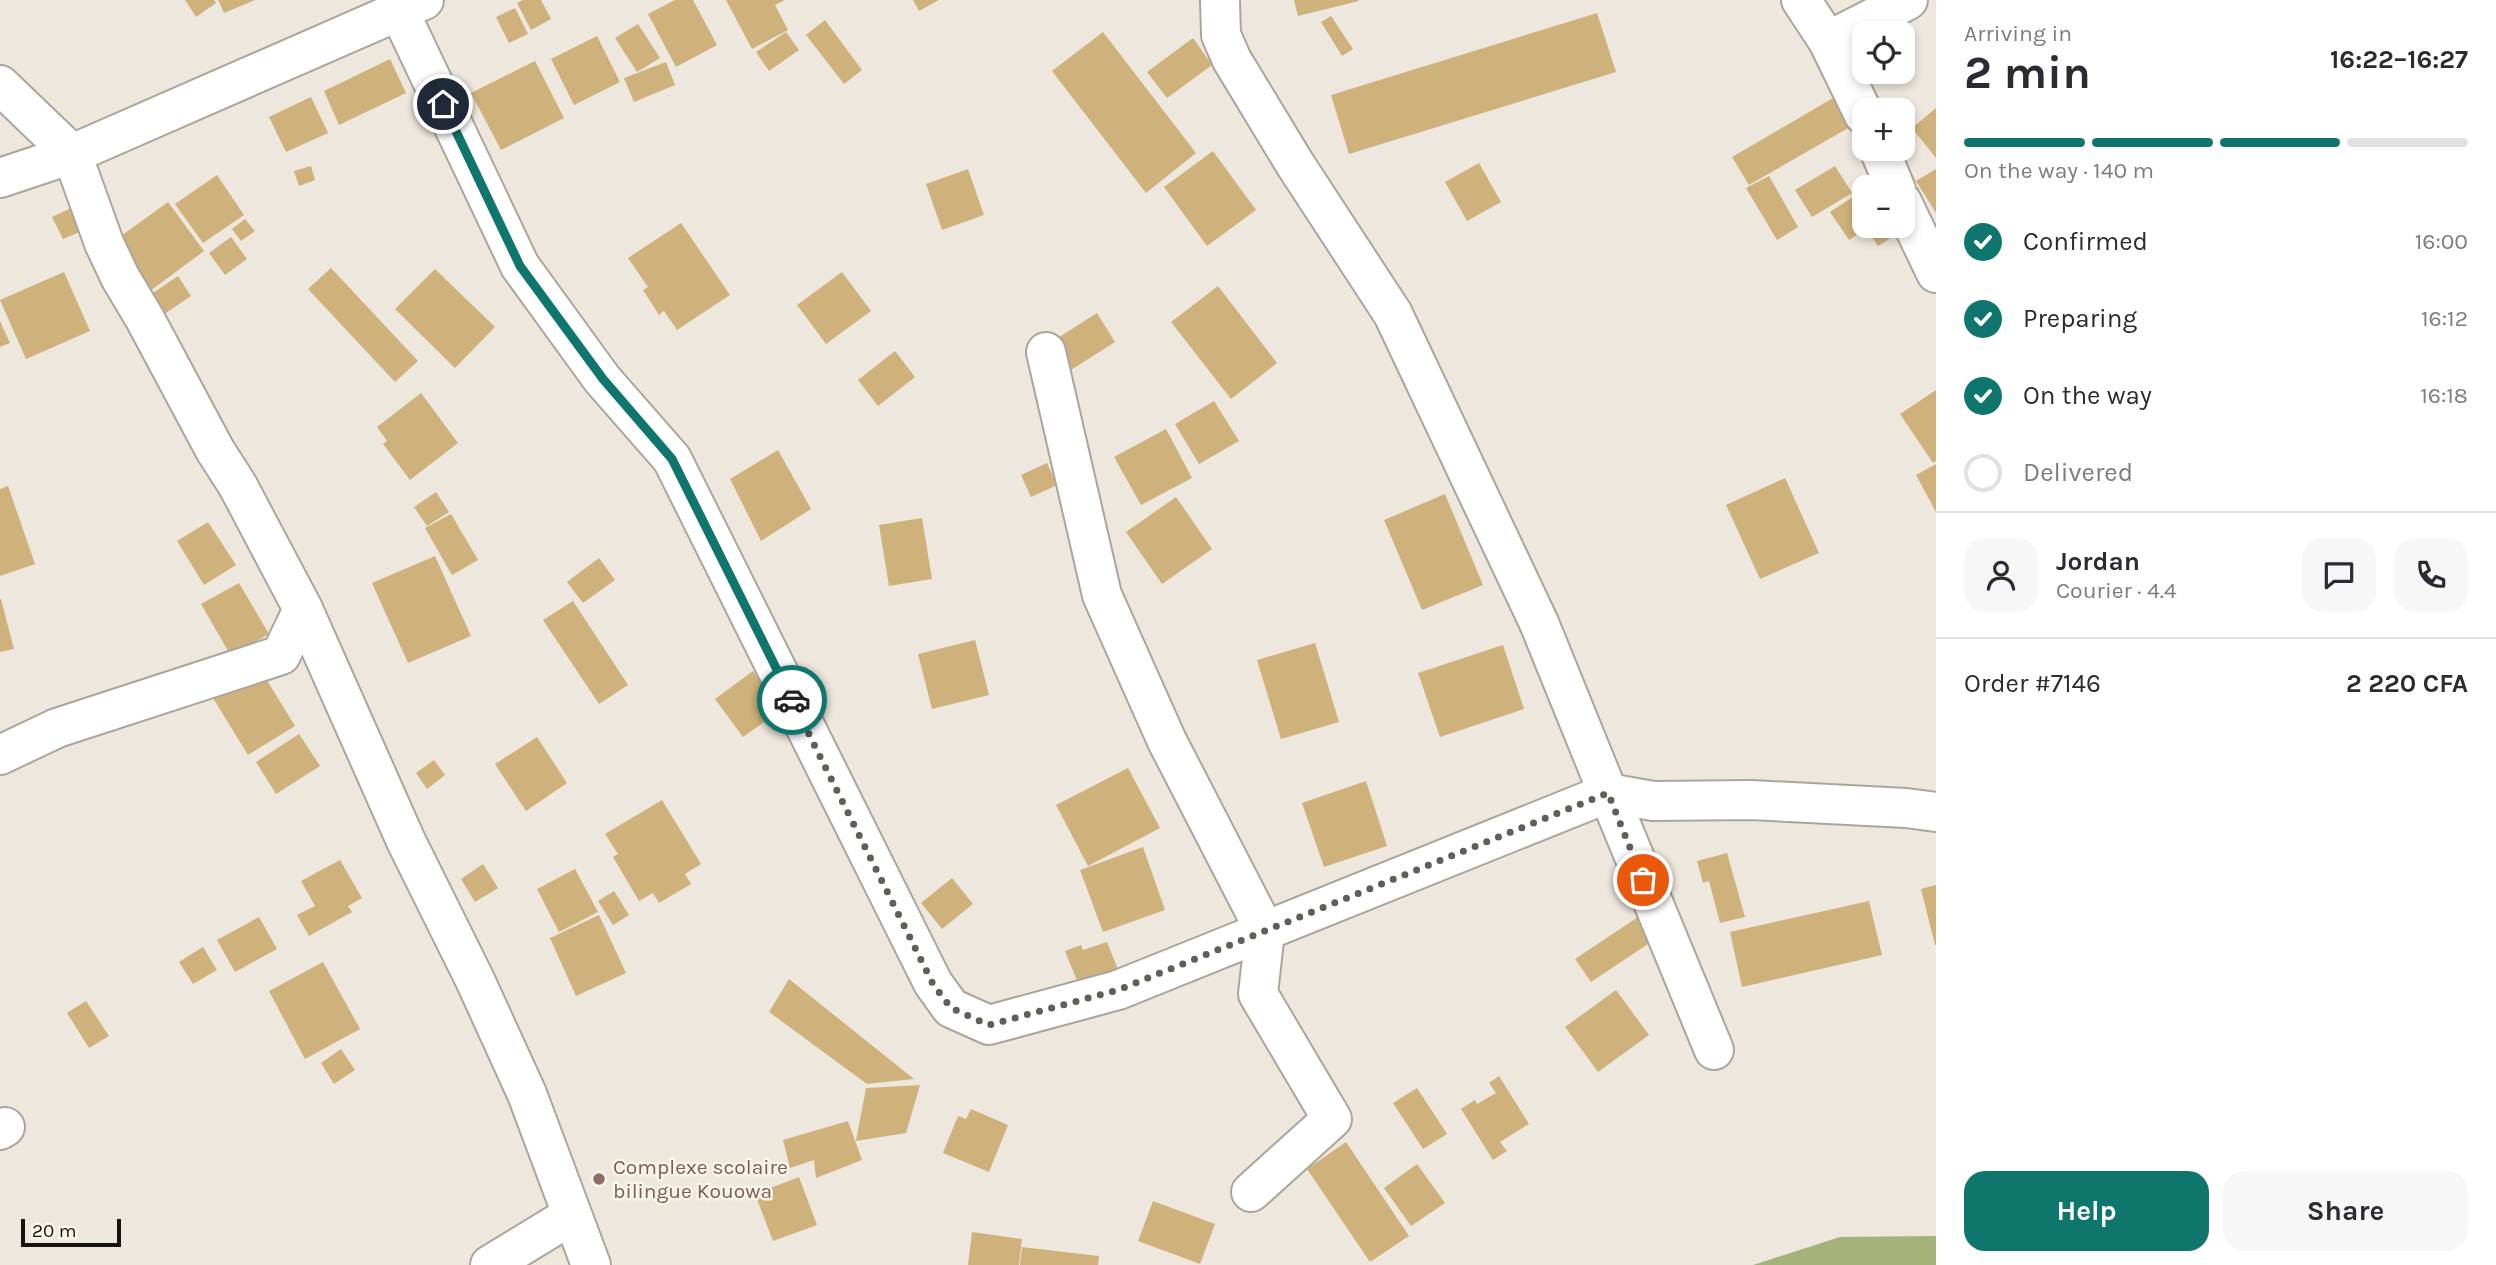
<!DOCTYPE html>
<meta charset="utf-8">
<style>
:root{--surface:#fff;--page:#f7f7f7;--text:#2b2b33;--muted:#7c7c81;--line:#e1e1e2;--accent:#0f766e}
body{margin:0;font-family:Karla,sans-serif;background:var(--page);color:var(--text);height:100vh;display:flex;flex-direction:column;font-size:26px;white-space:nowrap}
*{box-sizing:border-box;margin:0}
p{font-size:23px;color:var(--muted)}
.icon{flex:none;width:38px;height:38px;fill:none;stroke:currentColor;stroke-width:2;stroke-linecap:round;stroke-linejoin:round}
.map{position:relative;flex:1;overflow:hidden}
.details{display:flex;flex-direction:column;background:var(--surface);width:560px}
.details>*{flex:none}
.tools{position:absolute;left:1852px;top:21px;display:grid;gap:14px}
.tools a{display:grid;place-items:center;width:63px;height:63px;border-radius:14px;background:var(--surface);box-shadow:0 4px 10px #0003;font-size:35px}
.scale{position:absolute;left:21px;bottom:18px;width:100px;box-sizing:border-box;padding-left:7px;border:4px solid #15130f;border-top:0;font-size:19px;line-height:24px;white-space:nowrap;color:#15130f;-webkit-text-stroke:5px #faf4ea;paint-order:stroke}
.pin{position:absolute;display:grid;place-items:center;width:60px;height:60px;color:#fff;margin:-30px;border:4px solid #fff;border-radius:50%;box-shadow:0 2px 7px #0007}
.courier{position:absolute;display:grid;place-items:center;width:70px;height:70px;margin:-35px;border:5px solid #0f766e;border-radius:50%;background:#fff;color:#222;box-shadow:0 2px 9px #0007}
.summary em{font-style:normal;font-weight:700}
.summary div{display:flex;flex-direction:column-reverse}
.summary{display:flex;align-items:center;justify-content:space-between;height:119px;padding:0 28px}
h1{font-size:46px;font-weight:700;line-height:52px}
.bar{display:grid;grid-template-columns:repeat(4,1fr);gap:10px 7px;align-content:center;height:84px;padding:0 28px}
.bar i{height:9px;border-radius:5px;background:var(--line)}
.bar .selected{background:var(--accent)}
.bar p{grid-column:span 4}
.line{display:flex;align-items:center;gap:18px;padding:0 28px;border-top:2px solid var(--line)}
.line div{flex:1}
.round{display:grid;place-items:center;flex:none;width:74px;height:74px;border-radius:21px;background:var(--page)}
ol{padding:0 28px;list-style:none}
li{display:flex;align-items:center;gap:21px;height:77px}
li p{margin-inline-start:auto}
li .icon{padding:7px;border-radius:50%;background:var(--accent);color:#fff;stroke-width:4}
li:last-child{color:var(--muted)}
li i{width:38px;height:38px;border:4px solid var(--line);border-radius:50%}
.action{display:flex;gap:14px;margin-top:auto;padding:14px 28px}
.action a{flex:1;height:80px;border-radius:21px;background:var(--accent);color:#fff;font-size:28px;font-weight:700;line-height:80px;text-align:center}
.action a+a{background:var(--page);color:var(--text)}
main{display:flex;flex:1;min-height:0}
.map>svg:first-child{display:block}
.forest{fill:#a5b279}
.building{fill:#cfb27b}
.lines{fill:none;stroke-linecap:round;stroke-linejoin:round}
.minor-casing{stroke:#aba59b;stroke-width:42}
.minor{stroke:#fff;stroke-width:38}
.done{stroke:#615d57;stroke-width:7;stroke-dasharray:0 12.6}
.route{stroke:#0f766e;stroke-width:9}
.education-dot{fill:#8d6e63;stroke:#faf4ea;stroke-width:2.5}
.labels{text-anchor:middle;stroke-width:5;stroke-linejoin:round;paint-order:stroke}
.education-label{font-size:21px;fill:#785e54;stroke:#faf4ea;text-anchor:start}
</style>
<main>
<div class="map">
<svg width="1936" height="1265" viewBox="0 0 1936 1265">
<rect width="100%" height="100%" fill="#ede7dd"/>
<path class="forest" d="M 1936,1236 L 1936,1265 L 1753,1265 L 1840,1237 Z"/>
<g class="building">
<path d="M 185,0 L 214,0 L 216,3 L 196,17 Z"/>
<path d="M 218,0 L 255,0 L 224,13 Z"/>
<path d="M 523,0 L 541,0 L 551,19 L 531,30 L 517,3 Z"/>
<path d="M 675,0 L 693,0 L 717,45 L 676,67 L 648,14 Z"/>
<path d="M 726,0 L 785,0 L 775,5 L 788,30 L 752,49 Z"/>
<path d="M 913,0 L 939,0 L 919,11 Z"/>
<path d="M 1294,0 L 1358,0 L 1359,1 L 1298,16 Z"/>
<path d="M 515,8 L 528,34 L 509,43 L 496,17 Z"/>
<path d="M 1597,13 L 1616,72 L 1349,154 L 1331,95 Z"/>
<path d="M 1331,16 L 1353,49 L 1342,56 L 1321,22 Z"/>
<path d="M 825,20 L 862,70 L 844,84 L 806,35 Z"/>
<path d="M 638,24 L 660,58 L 637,72 L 615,38 Z"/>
<path d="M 786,32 L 799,50 L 769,71 L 756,52 Z"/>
<path d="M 1103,32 L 1196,153 L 1146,193 L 1052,71 Z"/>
<path d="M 597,36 L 620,82 L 574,105 L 551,59 Z"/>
<path d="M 1193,38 L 1212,65 L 1167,98 L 1147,72 Z"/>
<path d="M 390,59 L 406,93 L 339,125 L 324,91 Z"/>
<path d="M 535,61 L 564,118 L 501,150 L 471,93 Z"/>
<path d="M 666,62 L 675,85 L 634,102 L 624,78 Z"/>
<path d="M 311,97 L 328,133 L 286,152 L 269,117 Z"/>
<path d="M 1833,98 L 1850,127 L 1749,185 L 1732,157 Z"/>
<path d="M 1936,108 L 1936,158 L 1912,128 Z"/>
<path d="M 1213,151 L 1256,210 L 1207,246 L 1164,187 Z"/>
<path d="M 1479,163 L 1501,202 L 1467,221 L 1445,182 Z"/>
<path d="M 311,166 L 315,180 L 299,186 L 294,171 Z"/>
<path d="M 1835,166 L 1852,193 L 1812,217 L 1795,190 Z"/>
<path d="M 968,169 L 984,215 L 942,230 L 926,184 Z"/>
<path d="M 1936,169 L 1936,213 L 1916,181 Z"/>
<path d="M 217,175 L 244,215 L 203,243 L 175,204 Z"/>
<path d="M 1769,176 L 1798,227 L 1777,240 L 1746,188 Z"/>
<path d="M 1859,193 L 1864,200 L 1864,226 L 1870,226 L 1849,240 L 1830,212 Z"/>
<path d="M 168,202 L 204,251 L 146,294 L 110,244 Z"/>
<path d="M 71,208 L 82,231 L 63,239 L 52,217 Z"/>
<path d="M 245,219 L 255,231 L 241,241 L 232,229 Z"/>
<path d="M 681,223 L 730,295 L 677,330 L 664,311 L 659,315 L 643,290 L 648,287 L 628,258 Z"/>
<path d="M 1873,226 L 1902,226 L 1908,227 L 1878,246 L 1867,230 Z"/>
<path d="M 231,237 L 247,259 L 225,275 L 209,253 Z"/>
<path d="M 331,268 L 418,361 L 395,382 L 308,289 Z"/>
<path d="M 435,269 L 495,327 L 455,368 L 395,309 Z"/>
<path d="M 64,272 L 90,331 L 26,359 L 0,300 Z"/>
<path d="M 842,272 L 871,311 L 826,344 L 797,305 Z"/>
<path d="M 178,276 L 191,296 L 163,315 L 150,295 Z"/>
<path d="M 1218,286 L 1277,363 L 1231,399 L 1171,322 Z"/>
<path d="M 1097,313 L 1115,342 L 1071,370 L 1053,341 Z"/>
<path d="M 0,321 L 10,343 L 0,347 Z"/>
<path d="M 895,351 L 915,377 L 878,406 L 858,380 Z"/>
<path d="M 1936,390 L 1936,461 L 1933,463 L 1900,414 Z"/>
<path d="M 421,393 L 458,443 L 410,480 L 383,444 L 387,441 L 377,427 Z"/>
<path d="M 1214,401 L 1239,441 L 1199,464 L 1175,424 Z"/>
<path d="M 1166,429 L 1192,478 L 1141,505 L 1114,457 Z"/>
<path d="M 778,450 L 811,509 L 761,541 L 730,479 Z"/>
<path d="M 1047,463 L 1057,485 L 1031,497 L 1021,475 Z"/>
<path d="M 1936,464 L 1936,512 L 1916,475 Z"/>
<path d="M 1785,478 L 1819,553 L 1760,579 L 1726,505 Z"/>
<path d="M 8,486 L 35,564 L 0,576 L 0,489 Z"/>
<path d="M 436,492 L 449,512 L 427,526 L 414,507 Z"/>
<path d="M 1445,494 L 1483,585 L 1422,610 L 1384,520 Z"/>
<path d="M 1176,497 L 1212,549 L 1162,584 L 1126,532 Z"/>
<path d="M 451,514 L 478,560 L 452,575 L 425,528 Z"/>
<path d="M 922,518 L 932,579 L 889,586 L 879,525 Z"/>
<path d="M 208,522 L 236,565 L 204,585 L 177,541 Z"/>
<path d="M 435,556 L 471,636 L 408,663 L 372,583 Z"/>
<path d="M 599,558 L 615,580 L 583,603 L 567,582 Z"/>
<path d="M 239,583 L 269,634 L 231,656 L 201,604 Z"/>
<path d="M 1,599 L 14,649 L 0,652 L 0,600 Z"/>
<path d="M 573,601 L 628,685 L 599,704 L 543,620 Z"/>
<path d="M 975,640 L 989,695 L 932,709 L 918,654 Z"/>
<path d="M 1315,643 L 1339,722 L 1281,739 L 1257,660 Z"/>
<path d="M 1503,645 L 1524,709 L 1440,737 L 1418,673 Z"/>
<path d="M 260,669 L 295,726 L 248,755 L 213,698 Z"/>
<path d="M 753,671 L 781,710 L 743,737 L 715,699 Z"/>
<path d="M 299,734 L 320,766 L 276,794 L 256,762 Z"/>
<path d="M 537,737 L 567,783 L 526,811 L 495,764 Z"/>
<path d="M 434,760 L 445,775 L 427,789 L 416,773 Z"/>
<path d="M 1128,768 L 1160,828 L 1088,866 L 1056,805 Z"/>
<path d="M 1366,781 L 1387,846 L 1324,867 L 1302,803 Z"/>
<path d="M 662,800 L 701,864 L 685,874 L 691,884 L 659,903 L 653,893 L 639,901 L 613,857 L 618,854 L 605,834 Z"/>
<path d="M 1143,847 L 1165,910 L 1103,932 L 1080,870 Z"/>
<path d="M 1727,853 L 1745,917 L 1720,923 L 1709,881 L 1703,883 L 1697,861 Z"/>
<path d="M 340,860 L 362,898 L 348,906 L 352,912 L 309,936 L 297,915 L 315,906 L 301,881 Z"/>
<path d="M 483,864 L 498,888 L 475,902 L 461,879 Z"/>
<path d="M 575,869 L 598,912 L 559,932 L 537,889 Z"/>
<path d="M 952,878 L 973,904 L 942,929 L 921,903 Z"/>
<path d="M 1936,885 L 1936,945 L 1935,945 L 1921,889 Z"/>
<path d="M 614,891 L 629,915 L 613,925 L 598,901 Z"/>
<path d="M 1869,901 L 1882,955 L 1742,987 L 1730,932 Z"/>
<path d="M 599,915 L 626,973 L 576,996 L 550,938 Z"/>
<path d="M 259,917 L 277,949 L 235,972 L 217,940 Z"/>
<path d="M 1638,917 L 1654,940 L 1591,982 L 1575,959 Z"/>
<path d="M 1107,942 L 1121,977 L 1082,993 L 1065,951 L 1081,945 L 1083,950 Z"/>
<path d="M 203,947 L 217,970 L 193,984 L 179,962 Z"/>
<path d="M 323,962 L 360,1029 L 305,1059 L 269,991 Z"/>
<path d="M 789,979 L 914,1079 L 867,1084 L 769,1012 Z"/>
<path d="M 1616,990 L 1649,1035 L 1598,1072 L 1565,1027 Z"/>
<path d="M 86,1001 L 109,1036 L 89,1048 L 67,1013 Z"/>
<path d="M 341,1049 L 355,1070 L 334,1084 L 321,1063 Z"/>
<path d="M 1499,1076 L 1529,1124 L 1500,1142 L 1507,1151 L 1493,1160 L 1461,1109 L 1475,1100 L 1477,1104 L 1496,1093 L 1489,1083 Z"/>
<path d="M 920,1085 L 906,1133 L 856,1141 L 866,1088 Z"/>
<path d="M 1417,1088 L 1447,1134 L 1423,1149 L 1393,1103 Z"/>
<path d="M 971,1109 L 1008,1125 L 989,1172 L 943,1153 L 958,1116 L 966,1119 Z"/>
<path d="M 848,1121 L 862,1160 L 816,1178 L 814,1160 L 790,1168 L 783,1140 Z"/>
<path d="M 1346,1142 L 1409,1236 L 1370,1262 L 1307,1169 Z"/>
<path d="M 1417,1164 L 1445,1203 L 1411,1226 L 1384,1188 Z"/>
<path d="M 799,1177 L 817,1225 L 773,1241 L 755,1194 Z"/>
<path d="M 1153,1201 L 1215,1224 L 1200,1264 L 1138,1241 Z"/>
<path d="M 972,1232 L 1022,1239 L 1019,1265 L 968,1265 Z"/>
<path d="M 1022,1247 L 1099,1256 L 1098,1265 L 1020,1265 Z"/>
</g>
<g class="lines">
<g class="minor-casing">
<g id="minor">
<path d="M 1801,0 L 1828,41 L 1864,115"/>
<path d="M 399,11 L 520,266 L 602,379 L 672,459 L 933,983 L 951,1008 L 989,1025 L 1118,990 L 1608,793 L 1539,623 L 1393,314 L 1295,164 L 1232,60 L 1221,35 L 1220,0"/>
<path d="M 1828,41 L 1908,0"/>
<path d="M 0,85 L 72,154 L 104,243 L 120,277 L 145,319 L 215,450 L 238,486 L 303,609 L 406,841 L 475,980 L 527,1094 L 591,1265"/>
<path d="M 1879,149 L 1895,187"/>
<path d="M 0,178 L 72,154 L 424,0"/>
<path d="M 1902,202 L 1936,273"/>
<path d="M 1046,352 L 1102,595 L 1167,741 L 1265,931 L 1258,994 L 1332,1119 L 1251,1192"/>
<path d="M 0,755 L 57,728 L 281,655 L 303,609"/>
<path d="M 1608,793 L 1653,801 L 1751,800 L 1906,808 L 1936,812"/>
<path d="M 1608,793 L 1714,1050"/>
<path d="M 0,1130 L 5,1127"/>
<path d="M 490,1265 L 572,1215"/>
</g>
</g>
<use href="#minor" class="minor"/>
</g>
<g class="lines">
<path class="done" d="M 792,700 L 933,984 L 951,1008 L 989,1025 L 1118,990 L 1608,793 L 1643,880"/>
<path class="route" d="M 443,104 L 520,266 L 603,379 L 672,459 L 792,700"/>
</g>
<circle class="education-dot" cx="599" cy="1179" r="7"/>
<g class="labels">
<g class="education-label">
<text x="613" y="1174">Complexe scolaire<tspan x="613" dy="24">bilingue Kouowa</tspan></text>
</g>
</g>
</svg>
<div class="tools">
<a><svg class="icon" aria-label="locate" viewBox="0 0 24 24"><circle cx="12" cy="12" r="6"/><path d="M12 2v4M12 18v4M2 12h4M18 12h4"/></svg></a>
<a>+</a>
<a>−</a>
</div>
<div class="scale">20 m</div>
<div class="pin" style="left:1643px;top:880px;background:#ea580c"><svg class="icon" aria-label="bag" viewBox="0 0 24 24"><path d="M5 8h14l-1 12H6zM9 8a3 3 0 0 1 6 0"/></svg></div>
<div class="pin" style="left:443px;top:104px;background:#1f2937"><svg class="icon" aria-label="home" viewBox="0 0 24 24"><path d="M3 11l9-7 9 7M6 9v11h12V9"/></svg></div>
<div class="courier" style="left:792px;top:700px"><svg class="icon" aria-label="car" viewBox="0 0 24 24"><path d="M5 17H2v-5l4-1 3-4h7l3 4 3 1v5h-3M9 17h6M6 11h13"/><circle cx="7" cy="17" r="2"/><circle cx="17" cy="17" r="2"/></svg></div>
</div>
<section class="details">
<div class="summary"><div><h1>2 min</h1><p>Arriving in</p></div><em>16:22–16:27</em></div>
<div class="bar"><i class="selected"></i><i class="selected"></i><i class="selected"></i><i></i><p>On the way · 140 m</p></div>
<ol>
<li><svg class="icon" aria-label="check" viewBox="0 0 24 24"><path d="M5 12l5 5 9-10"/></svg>Confirmed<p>16:00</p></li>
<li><svg class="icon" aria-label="check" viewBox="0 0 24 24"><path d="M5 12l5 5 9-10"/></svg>Preparing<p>16:12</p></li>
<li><svg class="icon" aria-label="check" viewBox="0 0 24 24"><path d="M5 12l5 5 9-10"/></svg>On the way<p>16:18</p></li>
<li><i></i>Delivered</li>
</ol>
<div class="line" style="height:126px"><a class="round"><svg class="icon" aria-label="person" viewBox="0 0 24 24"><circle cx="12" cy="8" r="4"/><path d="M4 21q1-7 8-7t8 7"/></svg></a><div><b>Jordan</b><p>Courier · 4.4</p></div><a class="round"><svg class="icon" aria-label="chat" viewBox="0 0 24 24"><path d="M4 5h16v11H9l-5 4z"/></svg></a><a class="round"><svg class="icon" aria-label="phone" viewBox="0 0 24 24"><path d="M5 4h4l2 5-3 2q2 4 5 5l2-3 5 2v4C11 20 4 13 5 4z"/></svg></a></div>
<div class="line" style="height:91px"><div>Order #7146</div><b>2 220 CFA</b></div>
<div class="action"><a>Help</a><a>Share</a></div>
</section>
</main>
